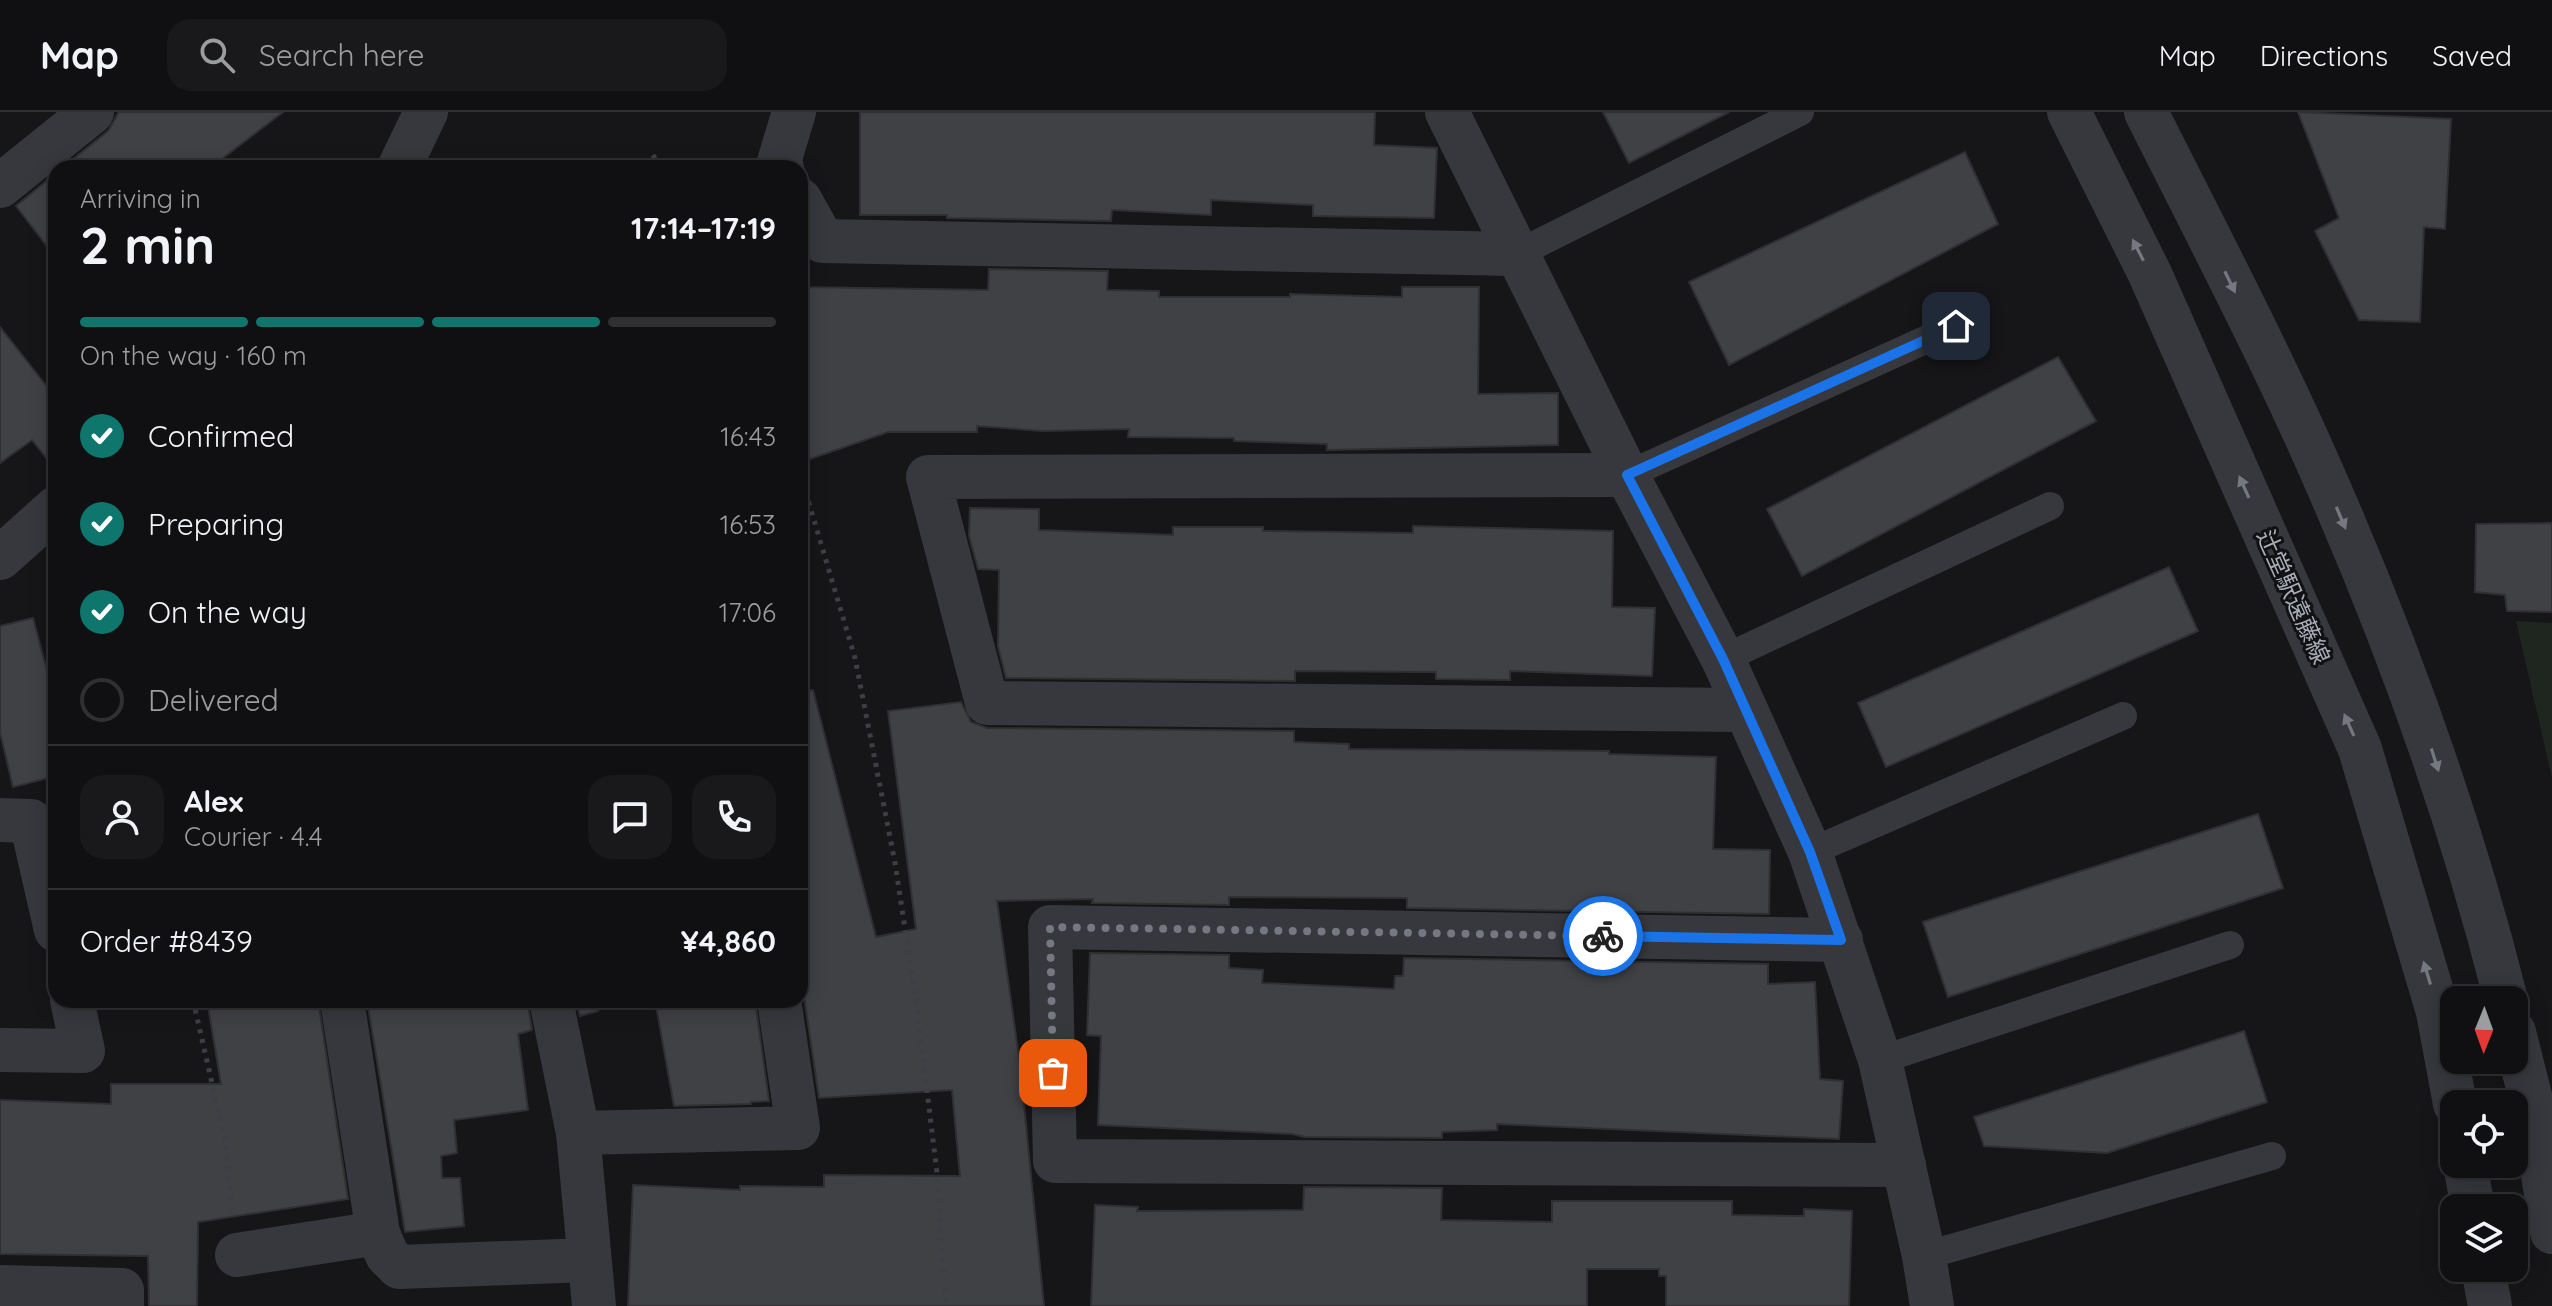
<!DOCTYPE html>
<meta charset="utf-8">
<style>
:root{--surface:#101012;--page:#19191b;--text:#f1f3f6;--muted:#9c9d9f;--line:#303032;--accent:#0f766e}
body{margin:0;font-family:Quicksand,"Noto Sans JP",sans-serif;background:var(--page);color:var(--text);height:100vh;display:flex;flex-direction:column;font-size:30px;white-space:nowrap}
*{box-sizing:border-box;margin:0}
p{font-size:26px;color:var(--muted)}
.icon{flex:none;width:44px;height:44px;fill:none;stroke:currentColor;stroke-width:2;stroke-linecap:round;stroke-linejoin:round}
.map{position:relative;flex:1;overflow:hidden}
.drawer{position:absolute;left:48px;top:48px;width:760px;height:848px;display:flex;flex-direction:column;background:var(--surface);border-radius:24px;box-shadow:0 4px 20px #0003,0 0 0 2px var(--line)}
.drawer>*{flex:none}
.needle{width:52px;rotate:181deg}
.buttons{position:absolute;left:2440px;top:874px;display:grid;gap:16px}
.buttons a{display:grid;place-items:center;width:88px;height:88px;border-radius:16px;background:var(--surface);box-shadow:0 4px 20px #0003,0 0 0 2px var(--line);font-size:40px}
.pin{position:absolute;display:grid;place-items:center;width:68px;height:68px;color:#fff;margin:-34px;border-radius:16px;box-shadow:0 4px 12px #0006}
.courier{position:absolute;display:grid;place-items:center;width:80px;height:80px;margin:-40px;border:6px solid #1a73e8;border-radius:50%;background:#fff;color:#222;box-shadow:0 2px 10px #0007}
.head em{font-style:normal;font-weight:700}
.head div{display:flex;flex-direction:column-reverse}
.head{display:flex;align-items:center;justify-content:space-between;height:136px;padding:0 32px}
h1{font-size:52px;font-weight:700;line-height:60px}
.bar{display:grid;grid-template-columns:repeat(4,1fr);gap:12px 8px;align-content:center;height:96px;padding:0 32px}
.bar i{height:10px;border-radius:6px;background:var(--line)}
.bar .selected{background:var(--accent)}
.bar p{grid-column:span 4}
.line{display:flex;align-items:center;gap:20px;padding:0 32px;border-top:2px solid var(--line)}
.line div{flex:1}
.round{display:grid;place-items:center;flex:none;width:84px;height:84px;border-radius:24px;background:var(--page)}
ol{padding:0 32px;list-style:none}
li{display:flex;align-items:center;gap:24px;height:88px}
li p{margin-inline-start:auto}
li .icon{padding:8px;border-radius:50%;background:var(--accent);color:#fff;stroke-width:4}
li:last-child{color:var(--muted)}
li i{width:44px;height:44px;border:4px solid var(--line);border-radius:50%}
header{display:flex;align-items:center;gap:48px;box-sizing:border-box;height:112px;padding:0 40px;background:var(--surface);border-bottom:2px solid var(--line)}
header strong{font-size:38px}
nav{display:flex;gap:44px;margin-inline-start:auto;font-size:28px}
.search{width:560px;height:72px;background:var(--page);display:flex;align-items:center;gap:20px;box-sizing:border-box;padding:0 28px;border-radius:24px;color:var(--muted);font-size:30px}
.map>svg:first-child{display:block}
.green{fill:#1e261f}
.building{fill:#404145;stroke:#303034;stroke-width:2}
.lines{fill:none;stroke-linecap:round;stroke-linejoin:round}
.path{stroke:#3d3f44;stroke-width:5;stroke-dasharray:4 6;stroke-linecap:butt}
.service{stroke:#37383d;stroke-width:28}
.minor{stroke:#37383d;stroke-width:44}
.tertiary{stroke:#37383d;stroke-width:44}
.oneway{fill:#757881}
.done{stroke:#757880;stroke-width:8;stroke-dasharray:0 14.4}
.route{stroke:#1a73e8;stroke-width:10}
.labels{text-anchor:middle;stroke-width:6;stroke-linejoin:round;paint-order:stroke}
.street-label{font-size:24px;fill:#a8adb8;stroke:#111113}
</style>
<header>
<strong>Map</strong>
<div class="search"><svg class="icon" aria-label="search" viewBox="0 0 24 24"><circle cx="10" cy="10" r="6"/><path d="M15 15l6 6"/></svg>Search here</div>
<nav><a>Map</a><a>Directions</a><a>Saved</a></nav>
</header>
<div class="map">
<svg width="2552" height="1194" viewBox="0 0 2552 1194">
<rect width="100%" height="100%" fill="#161618"/>
<path class="green" d="M 2516,509 L 2552,511 L 2552,666 Z"/>
<g class="building">
<path d="M 119,0 L 283,0 L 210,56 L 62,56 L 108,19 Z"/>
<path d="M 860,0 L 1375,0 L 1374,33 L 1437,36 L 1434,106 L 1313,104 L 1313,93 L 1211,88 L 1211,103 L 1112,98 L 1111,109 L 947,106 L 947,103 L 860,103 Z"/>
<path d="M 1603,0 L 1729,0 L 1629,51 Z"/>
<path d="M 2298,0 L 2451,7 L 2445,117 L 2424,115 L 2420,210 L 2359,208 L 2315,119 L 2339,106 Z"/>
<path d="M 1965,40 L 1998,112 L 1729,253 L 1689,170 Z"/>
<path d="M 56,61 L 56,146 L 16,94 Z"/>
<path d="M 989,157 L 1108,159 L 1107,178 L 1159,179 L 1159,185 L 1290,185 L 1290,182 L 1402,185 L 1402,175 L 1479,175 L 1478,282 L 1558,281 L 1558,333 L 1327,338 L 1327,332 L 1234,329 L 1234,326 L 1128,325 L 1129,317 L 1043,319 L 977,314 L 977,320 L 888,320 L 810,347 L 800,319 L 800,175 L 988,178 Z"/>
<path d="M 0,215 L 56,286 L 56,358 L 32,328 L 0,351 Z"/>
<path d="M 2058,245 L 2096,309 L 1802,464 L 1767,397 Z"/>
<path d="M 970,396 L 1039,397 L 1039,418 L 1173,423 L 1173,415 L 1263,415 L 1263,419 L 1413,421 L 1413,414 L 1613,419 L 1612,495 L 1655,496 L 1652,564 L 1510,559 L 1510,568 L 1436,567 L 1436,560 L 1295,559 L 1295,569 L 1006,566 L 998,534 L 999,458 L 978,457 L 969,424 Z"/>
<path d="M 2552,411 L 2552,500 L 2507,499 L 2505,483 L 2475,480 L 2476,412 Z"/>
<path d="M 2169,455 L 2198,519 L 1886,655 L 1858,591 Z"/>
<path d="M 33,506 L 56,593 L 56,664 L 13,675 L 0,620 L 0,514 Z"/>
<path d="M 813,578 L 876,825 L 916,817 L 888,599 L 961,590 L 971,610 L 987,616 L 1294,619 L 1294,630 L 1349,632 L 1349,637 L 1609,639 L 1609,642 L 1716,645 L 1713,737 L 1770,738 L 1769,802 L 1407,796 L 1407,786 L 1229,785 L 1229,793 L 1092,791 L 1093,787 L 997,789 L 1020,953 L 1044,1194 L 628,1194 L 633,1073 L 740,1078 L 740,1074 L 824,1075 L 824,1063 L 960,1064 L 952,978 L 819,986 L 804,884 L 800,875 L 800,579 Z"/>
<path d="M 2258,702 L 2283,776 L 1948,885 L 1923,810 Z"/>
<path d="M 1090,841 L 1229,843 L 1229,856 L 1263,858 L 1262,871 L 1394,877 L 1395,864 L 1403,864 L 1404,846 L 1768,852 L 1768,872 L 1815,870 L 1820,967 L 1843,969 L 1839,1027 L 1497,1012 L 1497,1018 L 1442,1020 L 1442,1026 L 1305,1025 L 1292,1022 L 1098,1013 L 1101,924 L 1087,923 Z"/>
<path d="M 207,888 L 318,888 L 348,1087 L 198,1110 L 197,1194 L 149,1194 L 148,1144 L 0,1142 L 0,988 L 111,992 L 111,972 L 221,972 Z"/>
<path d="M 367,888 L 527,888 L 532,918 L 518,922 L 528,998 L 454,1008 L 457,1041 L 441,1044 L 442,1066 L 460,1066 L 464,1114 L 405,1120 Z"/>
<path d="M 576,888 L 596,888 L 598,899 L 580,904 Z"/>
<path d="M 655,888 L 755,888 L 769,989 L 751,990 L 751,992 L 674,994 Z"/>
<path d="M 2244,919 L 2267,990 L 2107,1041 L 1984,1034 L 1974,1005 Z"/>
<path d="M 1304,1075 L 1442,1076 L 1441,1108 L 1552,1110 L 1552,1089 L 1732,1089 L 1732,1103 L 1804,1104 L 1804,1097 L 1852,1099 L 1849,1194 L 1666,1194 L 1666,1164 L 1659,1164 L 1659,1157 L 1587,1157 L 1587,1194 L 1091,1194 L 1095,1093 L 1138,1095 L 1137,1099 L 1303,1098 Z"/>
</g>
<g class="lines">
<g class="path">
<path d="M 653,43 L 660,56"/>
<path d="M 800,361 L 855,546 L 895,751 L 916,889 L 937,1061 L 946,1194"/>
<path d="M 193,888 L 225,1028 L 232,1098"/>
</g>
<g class="service">
<path d="M 1517,142 L 1800,0"/>
<path d="M 1627,363 L 1956,214"/>
<path d="M 1723,547 L 2050,394"/>
<path d="M 1810,740 L 2123,604"/>
<path d="M 1880,948 L 2230,833"/>
<path d="M 1924,1144 L 2272,1044"/>
</g>
<g class="minor">
<path d="M 399,56 L 426,0"/>
<path d="M 782,56 L 779,50 L 794,0"/>
<path d="M 0,74 L 92,0"/>
<path d="M 800,88 L 823,129 L 1517,142"/>
<path d="M 1627,363 L 928,365 L 987,591 L 1746,598"/>
<path d="M 0,446 L 56,396"/>
<path d="M 0,708 L 31,709 L 56,818"/>
<path d="M 1841,828 L 1050,815 L 1055,1049 L 1904,1053"/>
<path d="M 342,888 L 378,1121 L 387,1143 L 399,1155 L 588,1148"/>
<path d="M 551,888 L 578,1021 L 594,1194"/>
<path d="M 0,938 L 83,939 L 72,888"/>
<path d="M 578,1021 L 798,1016 L 779,888"/>
<path d="M 237,1143 L 378,1121"/>
<path d="M 0,1175 L 122,1178 L 122,1194"/>
</g>
<g class="tertiary">
<path d="M 1447,0 L 1627,363 L 1723,547 L 1810,740 L 1880,948 L 1924,1144 L 1932,1194"/>
<path d="M 2069,0 L 2150,162 L 2360,637 L 2438,900 L 2455,992"/>
<path d="M 2146,0 C 2199,106 2255,212 2304,320 C 2387,503 2457,693 2506,888"/>
<path d="M 2514,920 L 2532,992 L 2552,1120"/>
<path d="M 2465,1052 L 2473,1096"/>
<path d="M 2483,1156 L 2490,1194"/>
</g>
</g>
<defs><path id="oneway-solid" d="M-6-.8H1V-3.2L6.5 0L1 3.2V.8H-6Z" transform="scale(2)"/></defs>
<g class="oneway">
<use href="#oneway-solid" transform="translate(2138 138) rotate(-117)"/>
<use href="#oneway-solid" transform="translate(2230 170) rotate(64)"/>
<use href="#oneway-solid" transform="translate(2244 375) rotate(-114)"/>
<use href="#oneway-solid" transform="translate(2341 406) rotate(67)"/>
<use href="#oneway-solid" transform="translate(2349 613) rotate(-114)"/>
<use href="#oneway-solid" transform="translate(2435 648) rotate(72)"/>
<use href="#oneway-solid" transform="translate(2427 861) rotate(-107)"/>
</g>
<g class="lines">
<path class="done" d="M 1053,961 L 1050,815 L 1603,824"/>
<path class="route" d="M 1603,824 L 1841,828 L 1810,740 L 1723,547 L 1627,363 L 1956,214"/>
</g>
<g class="labels">
<g class="street-label">
<text transform="translate(2293 485) rotate(66)" y="8">辻堂駅遠藤線</text>
</g>
</g>
</svg>
<div class="buttons">
<a><svg class="needle" viewBox="-14 -14 28 28"><path d="M0-13l5 13h-10z" fill="#e53935"/><path d="M0 13l5-13h-10z" fill="#9c9d9f"/></svg></a>
<a><svg class="icon" aria-label="locate" viewBox="0 0 24 24"><circle cx="12" cy="12" r="6"/><path d="M12 2v4M12 18v4M2 12h4M18 12h4"/></svg></a>
<a><svg class="icon" aria-label="layers" viewBox="0 0 24 24"><path d="M12 4l9 5-9 5-9-5zM3 14l9 5 9-5"/></svg></a>
</div>
<div class="pin" style="left:1053px;top:961px;background:#ea580c"><svg class="icon" aria-label="bag" viewBox="0 0 24 24"><path d="M5 8h14l-1 12H6zM9 8a3 3 0 0 1 6 0"/></svg></div>
<div class="pin" style="left:1956px;top:214px;background:#1f2937"><svg class="icon" aria-label="home" viewBox="0 0 24 24"><path d="M3 11l9-7 9 7M6 9v11h12V9"/></svg></div>
<div class="courier" style="left:1603px;top:824px"><svg class="icon" aria-label="bike" viewBox="0 0 24 24"><circle cx="6" cy="16" r="4"/><circle cx="18" cy="16" r="4"/><path d="M6 16l4-8h5l3 8M10 8l3 8H6M13 5h3"/></svg></div>
<section class="drawer">
<div class="head"><div><h1>2 min</h1><p>Arriving in</p></div><em>17:14–17:19</em></div>
<div class="bar"><i class="selected"></i><i class="selected"></i><i class="selected"></i><i></i><p>On the way · 160 m</p></div>
<ol>
<li><svg class="icon" aria-label="check" viewBox="0 0 24 24"><path d="M5 12l5 5 9-10"/></svg>Confirmed<p>16:43</p></li>
<li><svg class="icon" aria-label="check" viewBox="0 0 24 24"><path d="M5 12l5 5 9-10"/></svg>Preparing<p>16:53</p></li>
<li><svg class="icon" aria-label="check" viewBox="0 0 24 24"><path d="M5 12l5 5 9-10"/></svg>On the way<p>17:06</p></li>
<li><i></i>Delivered</li>
</ol>
<div class="line" style="height:144px"><a class="round"><svg class="icon" aria-label="person" viewBox="0 0 24 24"><circle cx="12" cy="8" r="4"/><path d="M4 21q1-7 8-7t8 7"/></svg></a><div><b>Alex</b><p>Courier · 4.4</p></div><a class="round"><svg class="icon" aria-label="chat" viewBox="0 0 24 24"><path d="M4 5h16v11H9l-5 4z"/></svg></a><a class="round"><svg class="icon" aria-label="phone" viewBox="0 0 24 24"><path d="M5 4h4l2 5-3 2q2 4 5 5l2-3 5 2v4C11 20 4 13 5 4z"/></svg></a></div>
<div class="line" style="height:104px"><div>Order #8439</div><b>¥4,860</b></div>
</section>
</div>
